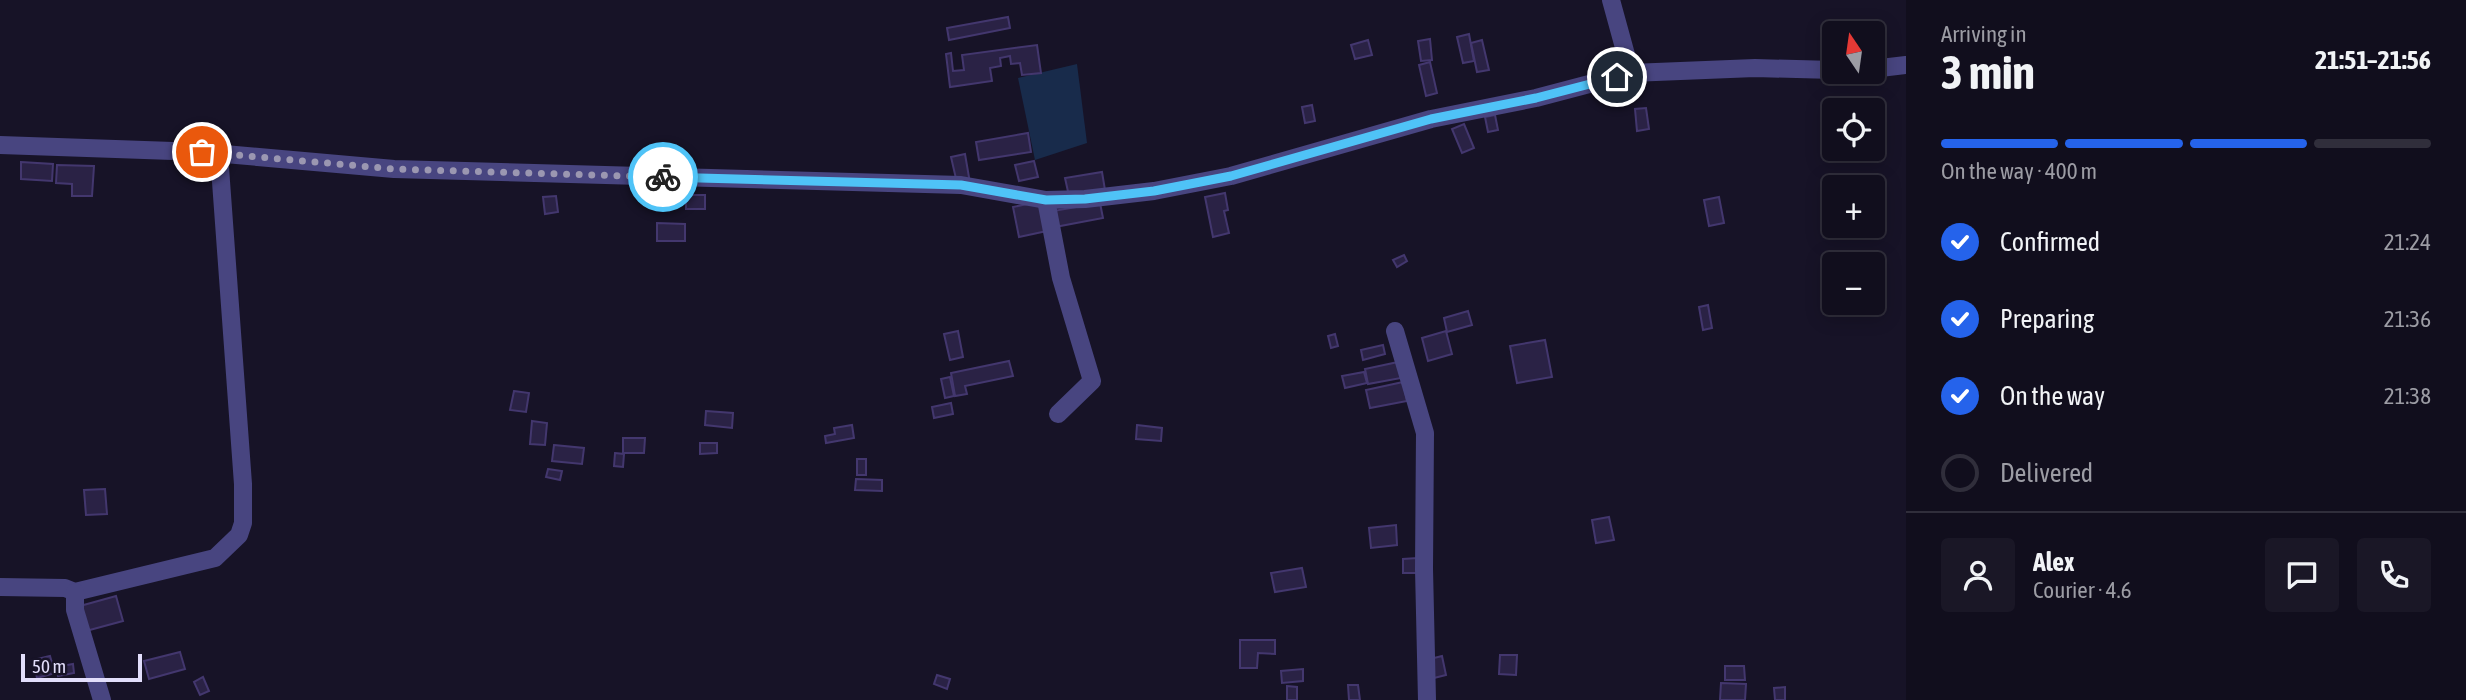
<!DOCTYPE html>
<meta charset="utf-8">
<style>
:root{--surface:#110e1d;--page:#1a1726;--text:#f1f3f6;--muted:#9c9ca4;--line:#302e3b;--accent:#2563eb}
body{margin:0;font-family:"Asap Condensed",sans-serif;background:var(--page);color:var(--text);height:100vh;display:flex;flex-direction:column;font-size:26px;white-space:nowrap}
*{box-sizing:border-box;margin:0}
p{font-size:23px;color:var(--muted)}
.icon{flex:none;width:38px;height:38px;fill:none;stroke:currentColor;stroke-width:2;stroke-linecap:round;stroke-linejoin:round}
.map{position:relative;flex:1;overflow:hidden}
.sheet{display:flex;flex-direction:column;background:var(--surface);width:560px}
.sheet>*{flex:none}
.needle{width:46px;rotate:347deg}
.controls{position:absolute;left:1822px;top:21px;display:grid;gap:14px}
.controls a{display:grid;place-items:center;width:63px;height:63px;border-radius:7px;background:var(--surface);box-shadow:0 4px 18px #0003,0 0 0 2px var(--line);font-size:35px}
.scale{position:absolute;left:21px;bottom:18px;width:121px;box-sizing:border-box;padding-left:7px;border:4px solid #e2defb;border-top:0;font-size:19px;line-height:24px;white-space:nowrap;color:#e2defb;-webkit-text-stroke:5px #171327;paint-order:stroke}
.pin{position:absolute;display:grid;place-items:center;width:60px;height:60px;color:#fff;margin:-30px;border:4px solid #fff;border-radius:50%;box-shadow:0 2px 7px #0007}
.courier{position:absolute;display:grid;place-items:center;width:70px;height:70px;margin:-35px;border:5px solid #4fc3f7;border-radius:50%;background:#fff;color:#222;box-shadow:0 2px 9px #0007}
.headline em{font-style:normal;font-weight:700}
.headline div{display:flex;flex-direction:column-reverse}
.headline{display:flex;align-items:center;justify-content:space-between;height:119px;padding:0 35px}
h1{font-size:46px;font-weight:700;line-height:52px}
.bar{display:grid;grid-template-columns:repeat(4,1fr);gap:10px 7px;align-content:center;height:84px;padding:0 35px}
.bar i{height:9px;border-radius:5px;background:var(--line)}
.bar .selected{background:var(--accent)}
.bar p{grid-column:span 4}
.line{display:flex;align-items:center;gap:18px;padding:0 35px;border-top:2px solid var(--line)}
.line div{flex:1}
.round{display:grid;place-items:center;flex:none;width:74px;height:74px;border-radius:7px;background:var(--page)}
ol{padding:0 35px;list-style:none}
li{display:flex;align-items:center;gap:21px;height:77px}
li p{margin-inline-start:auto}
li .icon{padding:7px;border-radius:50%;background:var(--accent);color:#fff;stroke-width:4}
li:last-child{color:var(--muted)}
li i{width:38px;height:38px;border:4px solid var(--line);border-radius:50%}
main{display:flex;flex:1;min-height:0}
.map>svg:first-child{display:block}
.water{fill:#182b4b}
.building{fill:#2a2245;stroke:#43376e;stroke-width:2}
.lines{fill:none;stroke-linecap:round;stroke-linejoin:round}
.minor{stroke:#484580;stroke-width:18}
.done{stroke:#9b97b1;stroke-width:7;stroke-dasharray:0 12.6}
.route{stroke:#4fc3f7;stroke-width:9}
</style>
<main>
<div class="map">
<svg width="1906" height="700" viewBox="0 0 1906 700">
<rect width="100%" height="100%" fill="#171327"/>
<path class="water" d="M 1077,64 L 1087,143 L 1035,160 L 1018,78 Z"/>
<g class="building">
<path d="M 1008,17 L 1010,28 L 949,40 L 947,28 Z"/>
<path d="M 1469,34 L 1474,61 L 1463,63 L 1457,37 Z"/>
<path d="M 1430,39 L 1432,60 L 1421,61 L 1418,41 Z"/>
<path d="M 1368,40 L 1372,55 L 1355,59 L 1351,45 Z"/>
<path d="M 1482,40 L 1489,70 L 1477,72 L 1471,43 Z"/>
<path d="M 1037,45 L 1041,73 L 1022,75 L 1020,63 L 1011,64 L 1010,56 L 1000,58 L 1001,66 L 990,68 L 992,81 L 950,87 L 946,54 L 951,53 L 953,71 L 964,70 L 962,55 Z"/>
<path d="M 1430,62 L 1437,93 L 1426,96 L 1419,65 Z"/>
<path d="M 1312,105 L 1315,121 L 1305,123 L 1302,107 Z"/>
<path d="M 1646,108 L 1649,129 L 1637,131 L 1635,109 Z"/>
<path d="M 1495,115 L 1498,130 L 1488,132 L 1485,117 Z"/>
<path d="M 1464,124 L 1474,148 L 1462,153 L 1452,129 Z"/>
<path d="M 1028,133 L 1031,152 L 979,160 L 976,142 Z"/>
<path d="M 965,154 L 970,183 L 957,183 L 951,157 Z"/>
<path d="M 1034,161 L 1038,177 L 1019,181 L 1015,165 Z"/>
<path d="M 21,162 L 53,164 L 52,181 L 21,179 Z"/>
<path d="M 57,165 L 94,166 L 92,196 L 72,196 L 72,184 L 56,183 Z"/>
<path d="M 1102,172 L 1105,190 L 1069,196 L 1065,178 Z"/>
<path d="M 1225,193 L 1228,210 L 1224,211 L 1229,233 L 1213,237 L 1205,197 Z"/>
<rect x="686" y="195" width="19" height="14"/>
<path d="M 556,196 L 558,212 L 545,214 L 543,197 Z"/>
<path d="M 1719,197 L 1724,223 L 1709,226 L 1704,200 Z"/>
<path d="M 1041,201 L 1047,231 L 1019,237 L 1013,207 Z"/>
<path d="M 1100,203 L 1103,218 L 1055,227 L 1053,211 Z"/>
<path d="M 657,223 L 685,224 L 685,241 L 657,241 Z"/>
<path d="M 1404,255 L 1407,261 L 1397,267 L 1393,260 Z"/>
<path d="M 1708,305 L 1712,328 L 1703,330 L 1699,307 Z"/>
<path d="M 1468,311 L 1472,325 L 1447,332 L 1444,318 Z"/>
<path d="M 958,331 L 963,357 L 950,360 L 944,334 Z"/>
<path d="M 1446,331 L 1452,354 L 1428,361 L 1422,338 Z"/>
<path d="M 1335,334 L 1338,346 L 1331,348 L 1328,336 Z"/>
<path d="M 1545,340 L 1552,377 L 1517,383 L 1510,346 Z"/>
<path d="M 1383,345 L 1385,354 L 1363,360 L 1361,350 Z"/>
<path d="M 1009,361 L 1013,376 L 965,386 L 967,394 L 955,396 L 951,373 Z"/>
<path d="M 1398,362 L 1401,378 L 1368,384 L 1365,369 Z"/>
<path d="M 1364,372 L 1367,383 L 1345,388 L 1342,376 Z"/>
<path d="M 950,377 L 954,396 L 945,398 L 941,379 Z"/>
<path d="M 1403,382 L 1407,401 L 1370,408 L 1366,390 Z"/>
<path d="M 514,391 L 529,393 L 526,412 L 510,410 Z"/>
<path d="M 951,403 L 953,414 L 934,418 L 932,407 Z"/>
<path d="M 706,411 L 733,413 L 732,428 L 705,425 Z"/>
<path d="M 532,421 L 547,423 L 545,445 L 530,444 Z"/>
<path d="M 852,425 L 854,438 L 826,443 L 825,436 L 835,434 L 834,428 Z"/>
<path d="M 1137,425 L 1162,428 L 1161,441 L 1136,439 Z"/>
<path d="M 623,438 L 645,438 L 644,453 L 623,453 Z"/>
<path d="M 700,443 L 717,443 L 717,453 L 700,454 Z"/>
<path d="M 554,445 L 584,448 L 582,464 L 552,461 Z"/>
<path d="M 615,453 L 624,454 L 623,467 L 614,466 Z"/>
<rect x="857" y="459" width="9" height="16"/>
<path d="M 548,469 L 562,471 L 560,480 L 546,477 Z"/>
<path d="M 856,479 L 882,480 L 882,491 L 855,490 Z"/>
<path d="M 105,489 L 107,514 L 86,515 L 84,490 Z"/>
<path d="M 1609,517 L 1614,540 L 1596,543 L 1592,520 Z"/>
<path d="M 1396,525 L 1397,545 L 1371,548 L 1369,528 Z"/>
<path d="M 1417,558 L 1417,573 L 1403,573 L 1403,559 Z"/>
<path d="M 1302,568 L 1306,587 L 1275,592 L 1271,573 Z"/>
<path d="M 116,596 L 123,621 L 86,631 L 80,606 Z"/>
<path d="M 1240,640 L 1275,640 L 1275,654 L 1258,653 L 1257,668 L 1240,668 Z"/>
<path d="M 180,652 L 185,669 L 149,679 L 144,661 Z"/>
<path d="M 1500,655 L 1517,655 L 1516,675 L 1499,674 Z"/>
<path d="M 50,656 L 55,673 L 37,678 L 33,660 Z"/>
<path d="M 1442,656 L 1446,675 L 1434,678 L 1430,659 Z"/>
<path d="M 73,664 L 74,673 L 58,676 L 56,667 Z"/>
<path d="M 1725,666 L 1744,666 L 1745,680 L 1725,680 Z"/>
<path d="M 1303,669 L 1303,681 L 1282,683 L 1281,671 Z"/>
<path d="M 937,675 L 950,679 L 947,689 L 934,684 Z"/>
<path d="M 203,677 L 209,691 L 200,695 L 194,682 Z"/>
<path d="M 1721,683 L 1746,684 L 1745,700 L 1720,700 Z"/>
<path d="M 1348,685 L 1358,685 L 1360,700 L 1349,700 Z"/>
<path d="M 1287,686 L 1297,687 L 1297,700 L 1287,700 Z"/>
<path d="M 1785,687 L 1785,700 L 1775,700 L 1774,688 Z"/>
</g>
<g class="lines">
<g class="minor">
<path d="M 1611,0 L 1631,73"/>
<path d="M 1872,69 L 1906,65"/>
<path d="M 0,145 L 202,152 L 394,169 L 961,185 L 1046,200 L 1085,199 L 1154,191 L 1231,176 L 1431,119 L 1536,98 L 1631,73 L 1755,68 L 1834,70"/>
<path d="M 1046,200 L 1061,278 L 1092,381 L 1058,414"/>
<path d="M 1395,331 L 1425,433 L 1424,569 L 1427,700"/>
<path d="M 0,587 L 65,588 L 75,592 L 215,558 L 239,535 L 243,523 L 243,484 L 219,154"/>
<path d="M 75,592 L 75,610 L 102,700"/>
</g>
</g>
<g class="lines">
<path class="done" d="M 202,152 L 394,169 L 663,177"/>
<path class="route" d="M 663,177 L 961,185 L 1046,200 L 1085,199 L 1154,191 L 1231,176 L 1431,119 L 1536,98 L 1617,77"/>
</g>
</svg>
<div class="controls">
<a><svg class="needle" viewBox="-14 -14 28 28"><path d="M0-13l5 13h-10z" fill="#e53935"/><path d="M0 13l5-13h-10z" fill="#9c9ca4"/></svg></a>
<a><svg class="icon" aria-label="locate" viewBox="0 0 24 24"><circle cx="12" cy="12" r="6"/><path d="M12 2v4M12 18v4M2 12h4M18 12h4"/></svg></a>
<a>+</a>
<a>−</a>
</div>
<div class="scale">50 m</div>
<div class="pin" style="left:202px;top:152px;background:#ea580c"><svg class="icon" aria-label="bag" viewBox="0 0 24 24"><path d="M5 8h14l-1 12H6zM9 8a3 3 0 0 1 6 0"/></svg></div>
<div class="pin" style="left:1617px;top:77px;background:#1f2937"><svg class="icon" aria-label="home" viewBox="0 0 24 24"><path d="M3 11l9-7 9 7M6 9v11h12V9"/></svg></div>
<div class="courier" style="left:663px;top:177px"><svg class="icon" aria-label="bike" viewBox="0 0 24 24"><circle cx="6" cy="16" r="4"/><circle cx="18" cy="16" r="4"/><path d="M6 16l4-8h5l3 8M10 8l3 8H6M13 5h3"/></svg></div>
</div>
<section class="sheet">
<div class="headline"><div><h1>3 min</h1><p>Arriving in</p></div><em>21:51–21:56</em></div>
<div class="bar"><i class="selected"></i><i class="selected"></i><i class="selected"></i><i></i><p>On the way · 400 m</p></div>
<ol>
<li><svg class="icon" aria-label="check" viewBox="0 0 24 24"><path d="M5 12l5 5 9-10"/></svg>Confirmed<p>21:24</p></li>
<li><svg class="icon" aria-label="check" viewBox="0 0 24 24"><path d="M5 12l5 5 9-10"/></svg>Preparing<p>21:36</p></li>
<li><svg class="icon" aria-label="check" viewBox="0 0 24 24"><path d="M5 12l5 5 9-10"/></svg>On the way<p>21:38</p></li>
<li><i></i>Delivered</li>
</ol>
<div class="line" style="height:126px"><a class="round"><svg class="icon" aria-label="person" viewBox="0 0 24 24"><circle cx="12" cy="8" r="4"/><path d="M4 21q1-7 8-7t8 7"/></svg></a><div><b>Alex</b><p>Courier · 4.6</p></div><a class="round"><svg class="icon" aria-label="chat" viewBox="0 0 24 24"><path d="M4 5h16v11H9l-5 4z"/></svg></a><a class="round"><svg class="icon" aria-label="phone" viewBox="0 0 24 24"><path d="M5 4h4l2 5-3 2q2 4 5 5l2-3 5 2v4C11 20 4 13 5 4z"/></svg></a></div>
</section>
</main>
